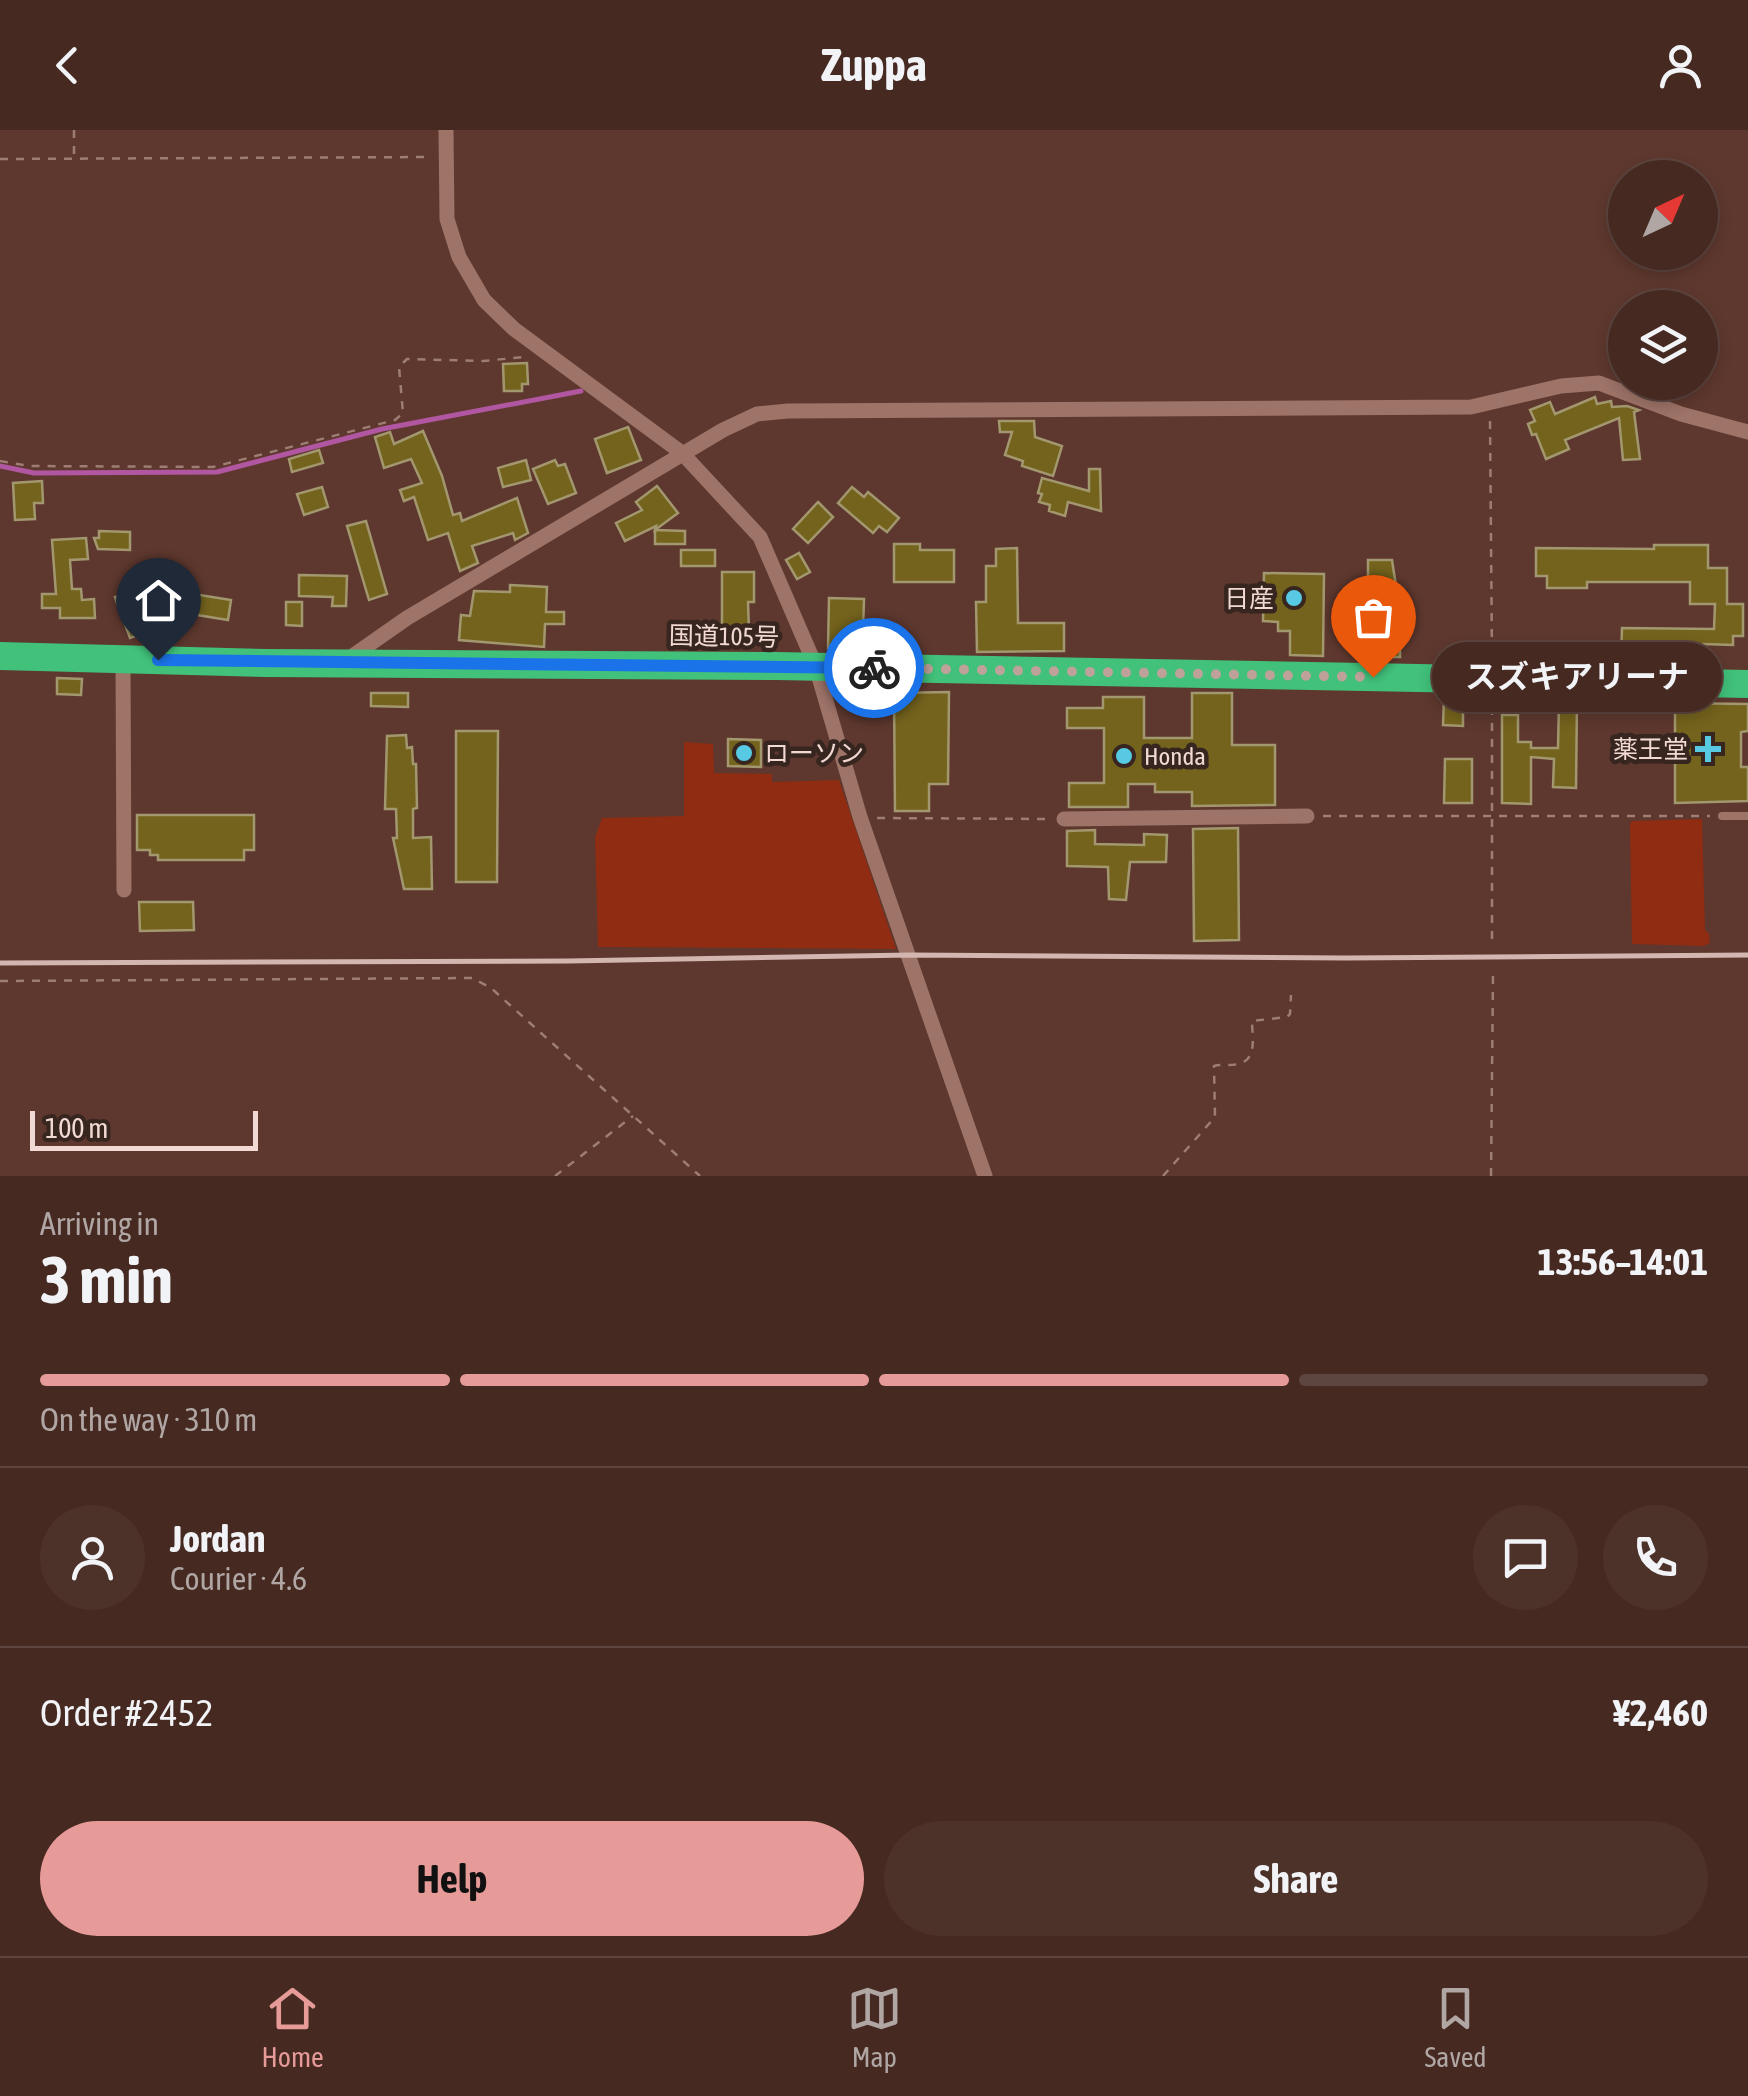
<!DOCTYPE html>
<meta charset="utf-8">
<style>
:root{--surface:#462a22;--page:#4d322a;--text:#f1f3f6;--muted:#b0a7a5;--line:#5e4640;--accent:#e69b98}
body{margin:0;font-family:"Asap Condensed","Noto Sans JP",sans-serif;background:var(--page);color:var(--text);height:100vh;display:flex;flex-direction:column;font-size:38px;white-space:nowrap}
*{box-sizing:border-box;margin:0}
p{font-size:32px;color:var(--muted)}
.icon{flex:none;width:55px;height:55px;fill:none;stroke:currentColor;stroke-width:2;stroke-linecap:round;stroke-linejoin:round}
.map{position:relative;height:1046px;overflow:hidden}
.side{display:flex;flex-direction:column;background:var(--surface);flex:1}
.side>*{flex:none}
.needle{width:65px;rotate:44deg}
.tools{position:absolute;left:1608px;top:30px;display:grid;gap:20px}
.tools a{display:grid;place-items:center;width:110px;height:110px;border-radius:50%;background:var(--surface);box-shadow:0 5px 15px #0003,0 0 0 2px var(--line);font-size:50px}
.scale{position:absolute;left:30px;bottom:25px;width:228px;box-sizing:border-box;padding-left:10px;border:5px solid #f2d9d3;border-top:0;font-size:28px;line-height:35px;white-space:nowrap;color:#f2d9d3;-webkit-text-stroke:8px #372520;paint-order:stroke}
.pin{position:absolute;display:grid;place-items:center;width:85px;height:85px;color:#fff;margin:-102px -42px;border-radius:50% 50% 50% 0;rotate:-45deg;box-shadow:0 0 10px #0007}
.pin .icon{rotate:45deg}
.courier{position:absolute;display:grid;place-items:center;width:100px;height:100px;margin:-50px;border:8px solid #1a73e8;border-radius:50%;background:#fff;color:#222;box-shadow:0 2px 12px #0007}
.bubble{position:absolute;height:70px;border-radius:35px;background:var(--surface);box-shadow:0 5px 15px #0003,0 0 0 2px var(--line);font-size:32px;font-weight:700;line-height:70px;text-align:center}
.overview em{font-style:normal;font-weight:700}
.overview div{display:flex;flex-direction:column-reverse}
.overview{display:flex;align-items:center;justify-content:space-between;height:170px;padding:0 40px}
h1{font-size:65px;font-weight:700;line-height:75px}
.bar{display:grid;grid-template-columns:repeat(4,1fr);gap:15px 10px;align-content:center;height:120px;padding:0 40px}
.bar i{height:12px;border-radius:8px;background:var(--line)}
.bar .selected{background:var(--accent)}
.bar p{grid-column:span 4}
.line{display:flex;align-items:center;gap:25px;padding:0 40px;border-top:2px solid var(--line)}
.line div{flex:1}
.round{display:grid;place-items:center;flex:none;width:105px;height:105px;border-radius:52px;background:var(--page)}
.primary-button{display:flex;gap:20px;margin-top:auto;padding:20px 40px}
.primary-button a{flex:1;height:115px;border-radius:60px;background:var(--accent);color:#111;font-size:40px;font-weight:700;line-height:115px;text-align:center}
.primary-button a+a{background:var(--page);color:var(--text)}
header{display:flex;justify-content:space-between;align-items:center;height:130px;padding:0 40px;background:var(--surface);font-size:45px;font-weight:700}
.dock{display:flex;justify-content:space-around;align-items:center;height:140px;border-top:2px solid var(--line);background:var(--surface);font-size:28px;color:var(--muted)}
.dock a{display:grid;justify-items:center;gap:5px}
.dock .selected{color:var(--accent)}
.map>svg:first-child{display:block}
.green{fill:#8f2c12}
.lines{fill:none;stroke-linecap:round;stroke-linejoin:round}
.stream{stroke:#b156a0;stroke-width:5}
.building{fill:#74631d;stroke:#a2976e;stroke-width:2.5}
.path{stroke:#9d7d74;stroke-width:2.5;stroke-dasharray:8 8;stroke-linecap:butt}
.lane{stroke:#9e7368;stroke-width:8}
.street{stroke:#9e7368;stroke-width:15}
.highway{stroke:#41c17a;stroke-width:28}
.rail{stroke:#d2b6af;stroke-width:5}
.done{stroke:#bea199;stroke-width:10;stroke-dasharray:0 18}
.route{stroke:#1a73e8;stroke-width:12}
.poi-dot{fill:#57c9e2;stroke:#372520;stroke-width:4}
.labels{text-anchor:middle;stroke-width:9;stroke-linejoin:round;paint-order:stroke}
.poi-label{font-size:25px;fill:#f2d9d3;stroke:#372520;text-anchor:end}
.street-label{font-size:25px;fill:#f2d9d3;stroke:#372520}
</style>
<header><svg class="icon" aria-label="back" viewBox="0 0 24 24"><path d="M15 5l-7 7 7 7"/></svg>Zuppa<svg class="icon" aria-label="person" viewBox="0 0 24 24"><circle cx="12" cy="8" r="4"/><path d="M4 21q1-7 8-7t8 7"/></svg></header>
<div class="map">
<svg width="1748" height="1046" viewBox="0 0 1748 1046">
<rect width="100%" height="100%" fill="#5e382e"/>
<g class="green">
<path d="M 684,612 L 713,614 L 714,643 L 772,644 L 772,652 L 839,650 L 896,819 L 598,817 L 595,707 L 602,688 L 684,686 Z"/>
<path d="M 1702,689 L 1705,800 L 1709,804 L 1710,813 L 1704,816 L 1632,814 L 1630,694 L 1632,691 Z"/>
</g>
<g class="lines">
<path class="stream" d="M 0,336 L 34,343 L 217,342 L 382,299 L 581,261"/>
</g>
<g class="building">
<path d="M 527,233 L 528,254 L 522,254 L 522,261 L 504,261 L 503,234 Z"/>
<path d="M 1595,267 L 1597,274 L 1611,271 L 1612,277 L 1627,276 L 1639,280 L 1634,282 L 1640,329 L 1623,330 L 1619,288 L 1565,310 L 1569,319 L 1546,329 L 1536,304 L 1532,305 L 1528,294 L 1535,291 L 1530,280 L 1550,272 L 1555,284 Z"/>
<path d="M 999,291 L 1034,291 L 1035,307 L 1062,316 L 1053,346 L 1022,336 L 1023,331 L 1005,325 L 1012,302 L 1000,302 Z"/>
<path d="M 628,297 L 641,330 L 607,343 L 595,309 Z"/>
<path d="M 423,301 L 442,346 L 453,385 L 460,383 L 462,391 L 517,368 L 528,403 L 515,410 L 513,403 L 472,416 L 478,433 L 460,441 L 448,403 L 428,410 L 414,367 L 404,371 L 400,360 L 422,353 L 411,329 L 384,338 L 375,307 L 390,302 L 394,314 Z"/>
<path d="M 319,320 L 323,333 L 292,342 L 289,329 Z"/>
<path d="M 526,330 L 531,350 L 503,357 L 498,338 Z"/>
<path d="M 555,330 L 558,336 L 565,334 L 576,363 L 548,374 L 533,339 Z"/>
<path d="M 1089,339 L 1100,339 L 1101,381 L 1068,372 L 1065,386 L 1049,381 L 1050,375 L 1039,372 L 1042,364 L 1038,363 L 1042,348 L 1089,361 Z"/>
<path d="M 42,351 L 43,373 L 34,373 L 35,389 L 15,390 L 13,353 Z"/>
<path d="M 657,356 L 678,383 L 655,400 L 656,396 L 625,411 L 616,393 L 642,380 L 636,372 Z"/>
<path d="M 322,357 L 328,377 L 304,385 L 297,364 Z"/>
<path d="M 852,357 L 864,367 L 868,362 L 899,388 L 887,402 L 879,396 L 873,403 L 838,373 Z"/>
<path d="M 818,372 L 833,387 L 808,413 L 793,399 Z"/>
<path d="M 366,391 L 387,464 L 369,470 L 347,396 Z"/>
<path d="M 655,400 L 685,401 L 685,414 L 655,414 Z"/>
<path d="M 99,401 L 130,402 L 130,420 L 98,419 L 94,408 L 99,408 Z"/>
<path d="M 86,408 L 88,429 L 70,430 L 72,459 L 81,459 L 82,470 L 94,469 L 95,488 L 60,488 L 60,478 L 42,478 L 42,464 L 56,464 L 52,410 Z"/>
<path d="M 894,414 L 920,414 L 920,420 L 954,420 L 954,452 L 894,452 Z"/>
<path d="M 1654,415 L 1708,415 L 1708,438 L 1727,438 L 1727,474 L 1743,474 L 1743,506 L 1733,506 L 1733,515 L 1703,514 L 1703,530 L 1621,529 L 1622,498 L 1714,499 L 1715,474 L 1690,474 L 1690,452 L 1587,452 L 1587,458 L 1547,458 L 1547,446 L 1536,446 L 1536,418 L 1654,419 Z"/>
<path d="M 1017,418 L 1018,493 L 1064,493 L 1064,521 L 977,522 L 976,472 L 986,472 L 986,436 L 996,436 L 996,419 Z"/>
<rect x="681" y="420" width="34" height="16"/>
<path d="M 799,423 L 810,442 L 797,449 L 786,430 Z"/>
<path d="M 1368,430 L 1392,430 L 1396,456 L 1400,456 L 1401,500 L 1405,500 L 1405,511 L 1400,511 L 1400,527 L 1365,527 L 1364,456 L 1368,456 Z"/>
<path d="M 722,442 L 754,442 L 754,472 L 748,472 L 749,501 L 722,501 Z"/>
<path d="M 1264,443 L 1324,444 L 1323,526 L 1290,525 L 1290,501 L 1278,501 L 1278,492 L 1263,491 Z"/>
<path d="M 299,445 L 347,446 L 346,476 L 332,476 L 333,467 L 299,466 Z"/>
<path d="M 510,455 L 547,457 L 546,482 L 564,482 L 564,494 L 545,494 L 544,517 L 459,510 L 461,485 L 470,486 L 474,461 L 510,462 Z"/>
<path d="M 133,461 L 147,502 L 130,508 L 115,467 Z"/>
<path d="M 175,461 L 231,470 L 228,490 L 172,481 Z"/>
<path d="M 829,468 L 864,469 L 863,500 L 894,501 L 893,519 L 828,518 Z"/>
<path d="M 286,472 L 302,472 L 302,496 L 286,495 Z"/>
<path d="M 57,548 L 82,549 L 81,565 L 57,564 Z"/>
<path d="M 949,562 L 948,654 L 929,654 L 929,681 L 895,681 L 894,563 Z"/>
<path d="M 371,563 L 408,563 L 408,577 L 371,576 Z"/>
<path d="M 1192,563 L 1232,563 L 1232,615 L 1275,615 L 1275,675 L 1192,676 L 1192,662 L 1155,662 L 1155,654 L 1128,654 L 1128,677 L 1069,677 L 1069,653 L 1104,653 L 1104,598 L 1067,598 L 1067,578 L 1103,578 L 1103,567 L 1144,567 L 1144,608 L 1192,608 Z"/>
<path d="M 1444,567 L 1463,567 L 1463,596 L 1443,595 Z"/>
<path d="M 1559,570 L 1577,570 L 1576,658 L 1553,657 L 1554,629 L 1531,627 L 1531,674 L 1502,673 L 1502,585 L 1518,585 L 1518,612 L 1531,612 L 1531,618 L 1558,618 Z"/>
<path d="M 1675,573 L 1748,574 L 1748,601 L 1741,602 L 1741,637 L 1748,637 L 1748,671 L 1675,673 Z"/>
<path d="M 456,601 L 498,601 L 497,752 L 456,752 Z"/>
<path d="M 406,605 L 407,618 L 412,617 L 413,634 L 416,634 L 417,678 L 413,679 L 413,708 L 431,707 L 432,759 L 404,759 L 393,708 L 397,708 L 396,679 L 385,679 L 387,606 Z"/>
<path d="M 728,609 L 761,610 L 761,637 L 728,636 Z"/>
<path d="M 1445,629 L 1472,629 L 1472,673 L 1444,673 Z"/>
<path d="M 137,685 L 254,685 L 254,720 L 244,720 L 244,730 L 158,730 L 158,725 L 150,725 L 150,720 L 137,720 Z"/>
<path d="M 1238,698 L 1239,810 L 1194,811 L 1193,699 Z"/>
<path d="M 1095,700 L 1095,714 L 1144,715 L 1144,704 L 1167,705 L 1166,732 L 1130,732 L 1126,770 L 1109,769 L 1108,737 L 1067,736 L 1067,701 Z"/>
<path d="M 139,772 L 193,772 L 194,800 L 140,801 Z"/>
</g>
<g class="lines">
<g class="path">
<path d="M 74,0 L 74,28"/>
<path d="M 0,29 L 428,27"/>
<path d="M 1490,291 L 1492,528"/>
<path d="M 0,331 L 29,336 L 213,337 L 395,290 L 403,283 L 399,237 L 407,229 L 483,231 L 525,227"/>
<path d="M 1323,686 L 1710,686"/>
<path d="M 877,688 L 1049,689"/>
<path d="M 1492,809 L 1492,571"/>
<path d="M 0,851 L 472,848 L 491,858 L 700,1046"/>
<path d="M 555,1046 L 633,986"/>
<path d="M 1163,1046 L 1215,987 L 1214,936 C 1222,934 1230,936 1238,934 C 1258,930 1252,906 1252,891 L 1287,887 L 1290,884 L 1291,865"/>
<path d="M 1491,1046 L 1493,844"/>
</g>
<path class="lane" d="M 1722,686 L 1748,686"/>
<g class="street">
<path d="M 446,0 L 447,89 L 459,127 L 484,170 L 514,199 L 682,323 L 760,407 L 816,537 L 860,687 L 985,1046"/>
<path d="M 123,529 L 124,760"/>
<path d="M 347,530 L 407,488 L 723,300 L 757,284 L 788,281 L 1471,277 L 1561,256 L 1599,253 L 1681,284 L 1748,302"/>
<path d="M 1064,689 L 1307,686"/>
</g>
<path class="highway" d="M 0,526 L 266,533 L 776,536 L 1748,554"/>
<path class="rail" d="M 0,833 L 569,831 L 910,825 L 1346,828 L 1748,825"/>
</g>
<g class="lines">
<path class="done" d="M 874,538 L 1373,547"/>
<path class="route" d="M 158,530 L 874,538"/>
</g>
<g class="poi-dot">
<circle cx="1294" cy="468" r="10"/>
<path d="M1703 604h10v10h10v10h-10v10h-10v-10h-10v-10h10z"/>
<circle cx="744" cy="623" r="10"/>
<circle cx="1124" cy="626" r="10"/>
</g>
<g class="labels">
<g class="poi-label">
<text x="1274" y="477">日産</text>
<text x="1688" y="628">薬王堂</text>
<text x="764" y="632" text-anchor="start">ローソン</text>
<text x="1144" y="635" text-anchor="start">Honda</text>
</g>
<g class="street-label">
<text transform="translate(724 506) rotate(1)" y="9">国道105号</text>
</g>
</g>
</svg>
<div class="tools">
<a><svg class="needle" viewBox="-14 -14 28 28"><path d="M0-13l5 13h-10z" fill="#e53935"/><path d="M0 13l5-13h-10z" fill="#b0a7a5"/></svg></a>
<a><svg class="icon" aria-label="layers" viewBox="0 0 24 24"><path d="M12 4l9 5-9 5-9-5zM3 14l9 5 9-5"/></svg></a>
</div>
<div class="scale">100 m</div>
<div class="pin" style="left:1373px;top:547px;background:#ea580c"><svg class="icon" aria-label="bag" viewBox="0 0 24 24"><path d="M5 8h14l-1 12H6zM9 8a3 3 0 0 1 6 0"/></svg></div>
<div class="pin" style="left:158px;top:530px;background:#1f2937"><svg class="icon" aria-label="home" viewBox="0 0 24 24"><path d="M3 11l9-7 9 7M6 9v11h12V9"/></svg></div>
<div class="courier" style="left:874px;top:538px"><svg class="icon" aria-label="bike" viewBox="0 0 24 24"><circle cx="6" cy="16" r="4"/><circle cx="18" cy="16" r="4"/><path d="M6 16l4-8h5l3 8M10 8l3 8H6M13 5h3"/></svg></div>
<div class="bubble" style="left:1432px;top:512px;width:290px">スズキアリーナ</div>
</div>
<section class="side">
<div class="overview"><div><h1>3 min</h1><p>Arriving in</p></div><em>13:56–14:01</em></div>
<div class="bar"><i class="selected"></i><i class="selected"></i><i class="selected"></i><i></i><p>On the way · 310 m</p></div>
<div class="line" style="height:180px"><a class="round"><svg class="icon" aria-label="person" viewBox="0 0 24 24"><circle cx="12" cy="8" r="4"/><path d="M4 21q1-7 8-7t8 7"/></svg></a><div><b>Jordan</b><p>Courier · 4.6</p></div><a class="round"><svg class="icon" aria-label="chat" viewBox="0 0 24 24"><path d="M4 5h16v11H9l-5 4z"/></svg></a><a class="round"><svg class="icon" aria-label="phone" viewBox="0 0 24 24"><path d="M5 4h4l2 5-3 2q2 4 5 5l2-3 5 2v4C11 20 4 13 5 4z"/></svg></a></div>
<div class="line" style="height:130px"><div>Order #2452</div><b>¥2,460</b></div>
<div class="primary-button"><a>Help</a><a>Share</a></div>
</section>
<nav class="dock">
<a class="selected"><svg class="icon" aria-label="home" viewBox="0 0 24 24"><path d="M3 11l9-7 9 7M6 9v11h12V9"/></svg>Home</a>
<a><svg class="icon" aria-label="map" viewBox="0 0 24 24"><path d="M3 6l6-2 6 2 6-2v14l-6 2-6-2-6 2zM9 4v14M15 6v14"/></svg>Map</a>
<a><svg class="icon" aria-label="saved" viewBox="0 0 24 24"><path d="M7 4h10v16l-5-4-5 4z"/></svg>Saved</a>
</nav>
